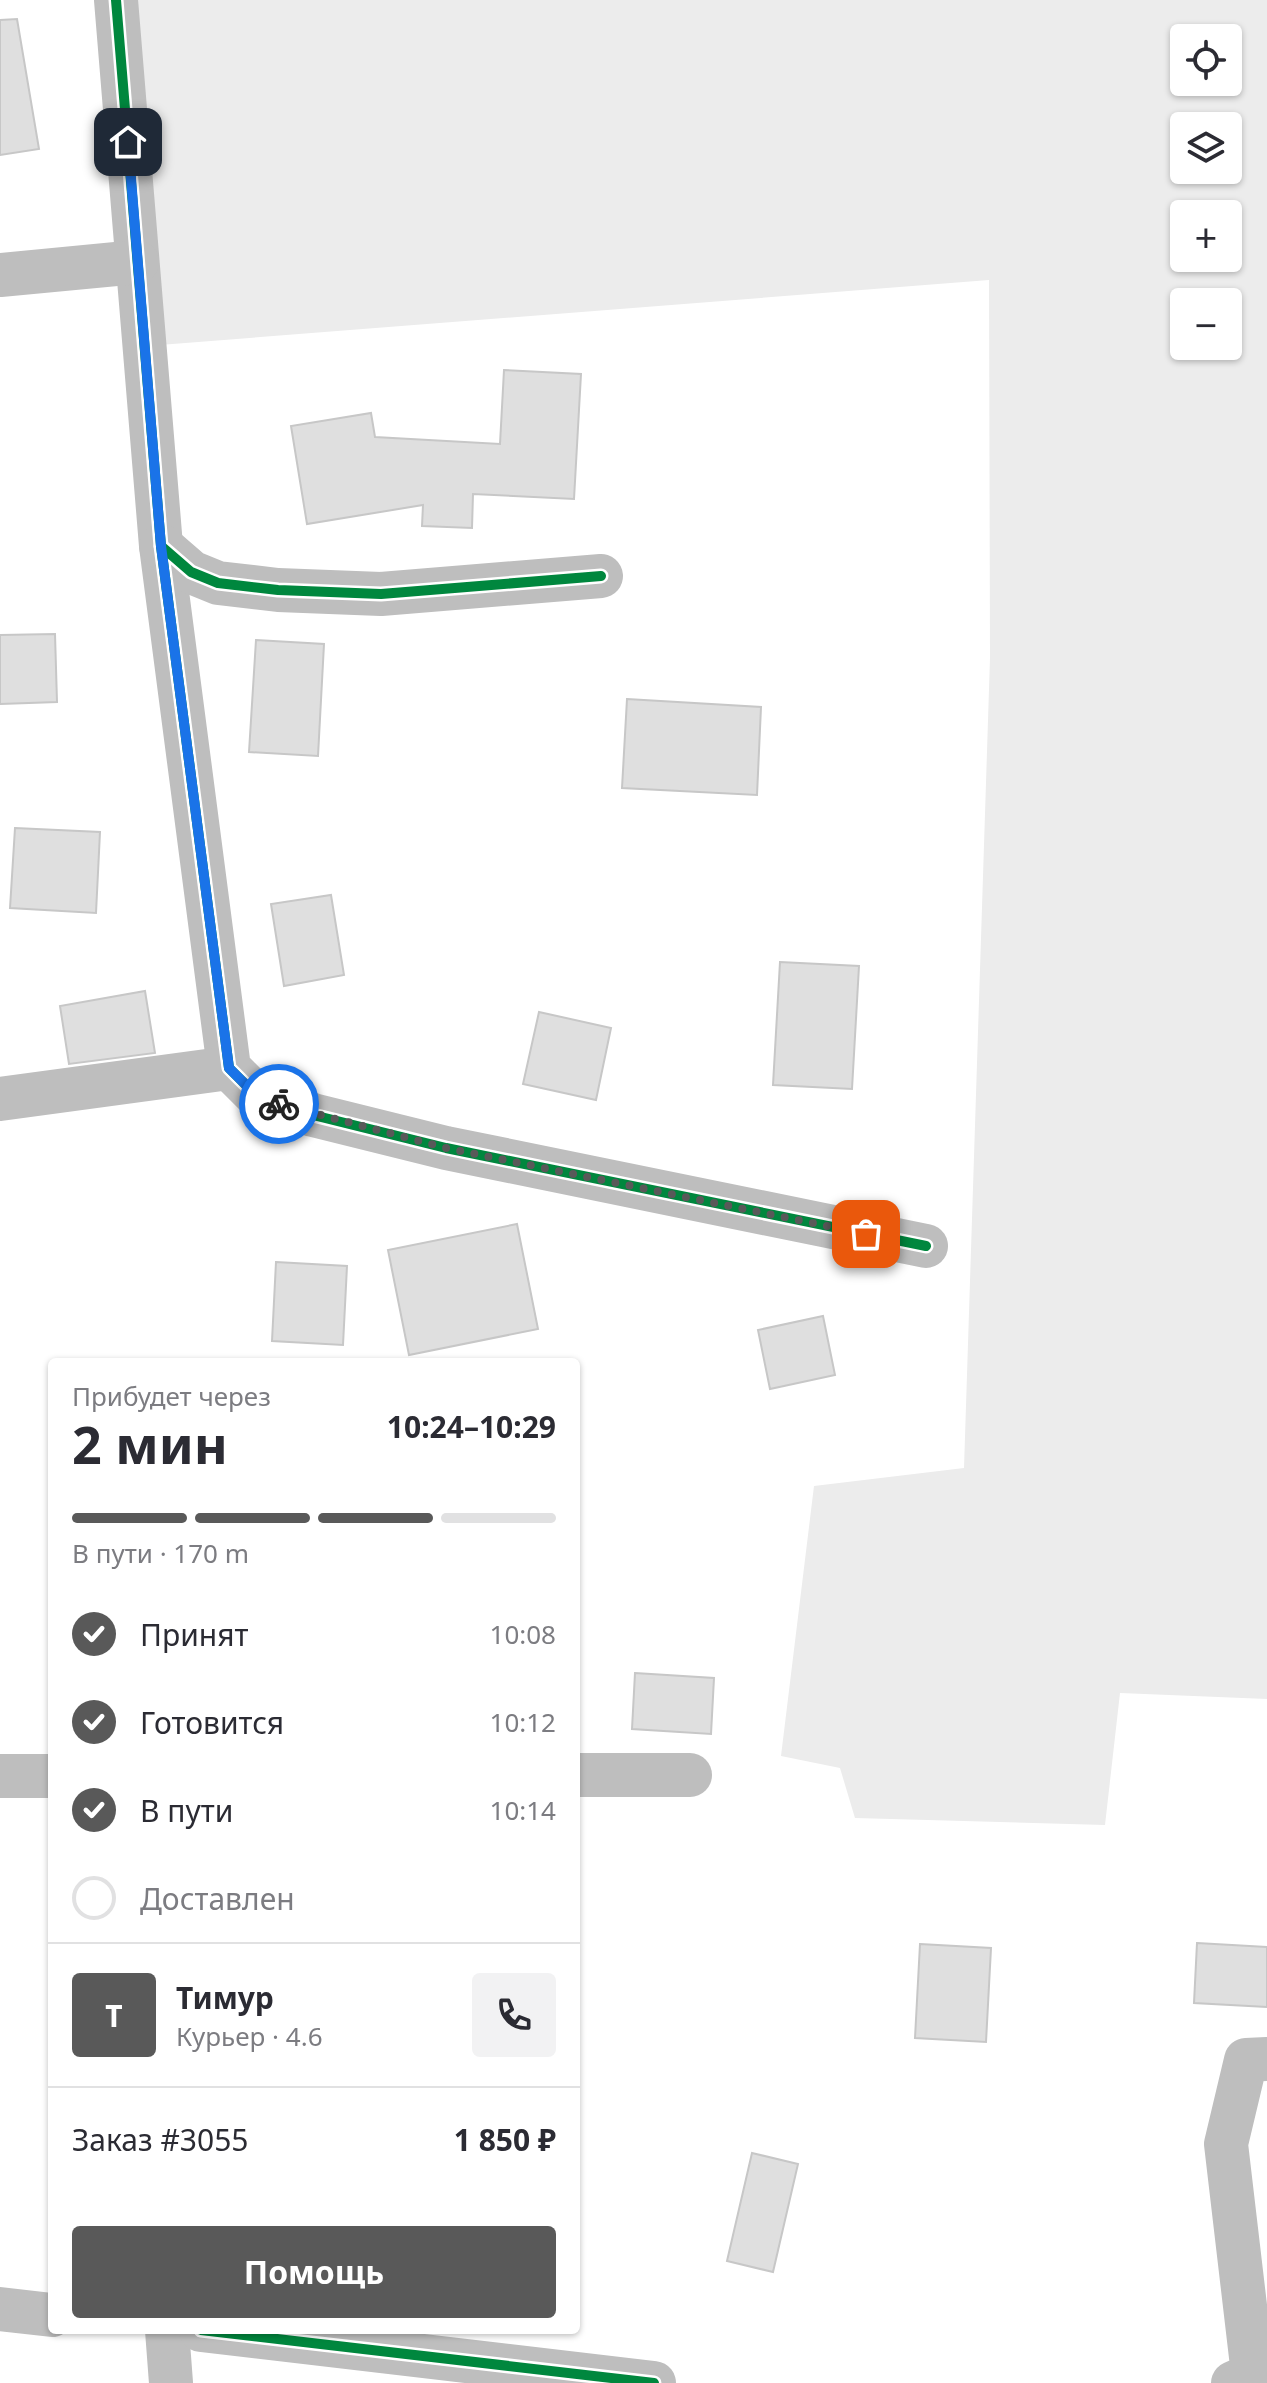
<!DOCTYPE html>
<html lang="ru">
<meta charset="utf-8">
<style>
:root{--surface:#fff;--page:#f2f2f3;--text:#2b2b33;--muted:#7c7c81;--line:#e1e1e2;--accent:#595959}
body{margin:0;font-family:"Noto Sans",sans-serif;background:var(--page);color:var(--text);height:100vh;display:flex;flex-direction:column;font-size:30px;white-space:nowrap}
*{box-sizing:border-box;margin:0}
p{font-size:26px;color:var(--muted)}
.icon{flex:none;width:44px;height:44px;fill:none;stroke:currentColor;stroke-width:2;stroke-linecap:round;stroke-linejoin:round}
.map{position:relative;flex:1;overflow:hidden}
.panel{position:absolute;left:48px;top:1358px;width:532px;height:976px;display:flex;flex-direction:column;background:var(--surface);border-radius:8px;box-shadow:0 2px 6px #0004}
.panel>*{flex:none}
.fabs{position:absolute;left:1170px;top:24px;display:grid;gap:16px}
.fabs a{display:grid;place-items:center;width:72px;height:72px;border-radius:8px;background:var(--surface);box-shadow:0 2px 6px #0004;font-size:40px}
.pin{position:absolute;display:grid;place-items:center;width:68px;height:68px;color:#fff;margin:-34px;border-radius:16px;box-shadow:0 4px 12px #0006}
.courier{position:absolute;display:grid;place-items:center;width:80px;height:80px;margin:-40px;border:6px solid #1a73e8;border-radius:50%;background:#fff;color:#222;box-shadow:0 2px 10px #0007}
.headline em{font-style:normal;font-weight:700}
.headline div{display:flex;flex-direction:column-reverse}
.headline{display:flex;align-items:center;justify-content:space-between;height:136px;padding:0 24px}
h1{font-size:52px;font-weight:700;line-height:60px}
.bar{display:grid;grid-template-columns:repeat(4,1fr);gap:12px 8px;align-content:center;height:96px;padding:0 24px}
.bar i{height:10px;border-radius:6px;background:var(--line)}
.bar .active{background:var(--accent)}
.bar p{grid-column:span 4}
.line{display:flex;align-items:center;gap:20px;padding:0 24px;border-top:2px solid var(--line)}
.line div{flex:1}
.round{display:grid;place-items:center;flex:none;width:84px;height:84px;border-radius:8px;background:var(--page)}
ol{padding:0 24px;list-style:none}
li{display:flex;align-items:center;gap:24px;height:88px}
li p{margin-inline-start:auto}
li .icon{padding:8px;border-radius:50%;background:var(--accent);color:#fff;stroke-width:4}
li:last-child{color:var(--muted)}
li i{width:44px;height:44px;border:4px solid var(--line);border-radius:50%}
.primary-button{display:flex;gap:16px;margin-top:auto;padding:16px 24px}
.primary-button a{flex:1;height:92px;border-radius:8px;background:var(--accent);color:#fff;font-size:32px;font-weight:700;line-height:92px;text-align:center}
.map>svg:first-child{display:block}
.green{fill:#ececec;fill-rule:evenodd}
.building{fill:#dfdfdf;stroke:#c7c7c7;stroke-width:2}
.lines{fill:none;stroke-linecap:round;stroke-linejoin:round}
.minor{stroke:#bebebe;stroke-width:44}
.cycleway-casing{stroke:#fff;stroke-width:15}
.cycleway{stroke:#00873e;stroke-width:10}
.done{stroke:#595959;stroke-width:8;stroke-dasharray:0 14.4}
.route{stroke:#1a73e8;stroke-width:10}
</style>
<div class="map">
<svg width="1267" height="2383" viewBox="0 0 1267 2383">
<rect width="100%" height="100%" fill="#fff"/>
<path class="green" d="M 110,0 L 1267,0 L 1267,1699 L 1120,1693 L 1105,1825 L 855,1818 L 840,1768 L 781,1756 L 814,1486 L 964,1468 L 990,658 L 989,280 L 134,347 ZM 1184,38 L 1228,38 L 1228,82 L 1184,82 ZM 1184,126 L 1228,126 L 1228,170 L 1184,170 ZM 1184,214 L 1228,214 L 1228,258 L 1184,258 ZM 1184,302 L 1228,302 L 1228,346 L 1184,346 Z"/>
<g class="building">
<path d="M 17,19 L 39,149 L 0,155 L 0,20 Z"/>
<path d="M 504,370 L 581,374 L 574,499 L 473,494 L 472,528 L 422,526 L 423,505 L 307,524 L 291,426 L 371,413 L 375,437 L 500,444 Z"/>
<path d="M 55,634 L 57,702 L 0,704 L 0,635 Z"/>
<path d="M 256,640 L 324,644 L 318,756 L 249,752 Z"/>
<path d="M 627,699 L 761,707 L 757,795 L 622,788 Z"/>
<path d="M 15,828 L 100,832 L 96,913 L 10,908 Z"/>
<path d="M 331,895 L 344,975 L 284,986 L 271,904 Z"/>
<path d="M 780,962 L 859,966 L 852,1089 L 773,1085 Z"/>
<path d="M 145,991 L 155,1053 L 69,1064 L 60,1006 Z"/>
<path d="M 539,1012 L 611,1028 L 596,1100 L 523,1084 Z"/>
<path d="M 517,1224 L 538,1329 L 409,1355 L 388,1250 Z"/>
<path d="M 276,1262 L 347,1266 L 343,1345 L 272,1341 Z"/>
<path d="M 823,1316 L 835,1375 L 770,1389 L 758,1330 Z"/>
<path d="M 635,1673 L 714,1678 L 711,1734 L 632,1729 Z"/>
<path d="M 1197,1943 L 1267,1947 L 1267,2007 L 1194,2003 Z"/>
<path d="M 920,1944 L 991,1948 L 986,2042 L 915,2038 Z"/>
<path d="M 752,2153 L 798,2164 L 773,2272 L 727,2261 Z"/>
</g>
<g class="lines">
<g class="minor">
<path d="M 116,0 L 161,546 L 229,1068 L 258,1097 L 313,1115 L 446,1148 L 926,1246"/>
<path d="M 0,275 L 137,262"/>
<path d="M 161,546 L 191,572 L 218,583 L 278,590 L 381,594 L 601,576"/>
<path d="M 0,1099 L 229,1068"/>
<path d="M 576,1775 L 690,1775"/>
<path d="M 0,1776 L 52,1776"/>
<path d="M 0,2309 L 52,2315"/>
<path d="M 167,2330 L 171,2383"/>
<path d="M 201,2330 L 654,2383"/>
<path d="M 1233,2383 L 1253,2374 L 1226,2144 L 1246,2060 L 1267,2059"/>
</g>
<g class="cycleway-casing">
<g id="cycleway">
<path d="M 116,0 L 161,546 L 229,1068 L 258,1097 L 313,1115 L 446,1148 L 926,1246"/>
<path d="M 161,546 L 191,572 L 218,583 L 278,590 L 381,594 L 601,576"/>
<path d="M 201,2330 L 654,2383"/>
</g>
</g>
<use href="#cycleway" class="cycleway"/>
</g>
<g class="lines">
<path class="done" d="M 279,1104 L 446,1148 L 866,1234"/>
<path class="route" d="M 128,142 L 161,546 L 229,1068 L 258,1097 L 279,1104"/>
</g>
</svg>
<div class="fabs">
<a><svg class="icon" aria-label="locate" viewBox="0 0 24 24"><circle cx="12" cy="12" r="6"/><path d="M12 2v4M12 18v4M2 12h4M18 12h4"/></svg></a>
<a><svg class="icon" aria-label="layers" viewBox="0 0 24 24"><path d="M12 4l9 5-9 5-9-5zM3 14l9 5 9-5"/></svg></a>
<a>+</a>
<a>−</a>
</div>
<div class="pin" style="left:866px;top:1234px;background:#ea580c"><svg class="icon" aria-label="bag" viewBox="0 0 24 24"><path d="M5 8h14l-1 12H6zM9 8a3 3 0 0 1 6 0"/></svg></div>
<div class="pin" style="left:128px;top:142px;background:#1f2937"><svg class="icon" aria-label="home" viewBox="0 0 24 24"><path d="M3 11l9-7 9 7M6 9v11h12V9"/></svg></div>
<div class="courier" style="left:279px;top:1104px"><svg class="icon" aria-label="bike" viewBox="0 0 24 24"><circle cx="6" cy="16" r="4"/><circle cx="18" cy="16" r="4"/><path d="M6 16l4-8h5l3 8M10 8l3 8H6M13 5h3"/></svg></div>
<section class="panel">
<div class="headline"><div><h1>2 мин</h1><p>Прибудет через</p></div><em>10:24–10:29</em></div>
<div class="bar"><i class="active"></i><i class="active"></i><i class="active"></i><i></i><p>В пути · 170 m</p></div>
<ol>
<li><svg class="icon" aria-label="check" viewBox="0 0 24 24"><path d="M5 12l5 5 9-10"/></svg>Принят<p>10:08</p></li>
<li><svg class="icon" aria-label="check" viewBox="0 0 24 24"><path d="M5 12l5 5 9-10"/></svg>Готовится<p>10:12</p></li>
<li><svg class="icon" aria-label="check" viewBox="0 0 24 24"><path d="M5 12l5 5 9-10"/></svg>В пути<p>10:14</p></li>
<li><i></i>Доставлен</li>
</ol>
<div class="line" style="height:144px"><b class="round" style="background:var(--accent);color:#fff">Т</b><div><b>Тимур</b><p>Курьер · 4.6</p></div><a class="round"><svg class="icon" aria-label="phone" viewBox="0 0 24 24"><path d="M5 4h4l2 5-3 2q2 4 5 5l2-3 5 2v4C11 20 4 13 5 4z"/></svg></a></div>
<div class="line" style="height:104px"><div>Заказ #3055</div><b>1 850 ₽</b></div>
<div class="primary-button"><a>Помощь</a></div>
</section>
</div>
